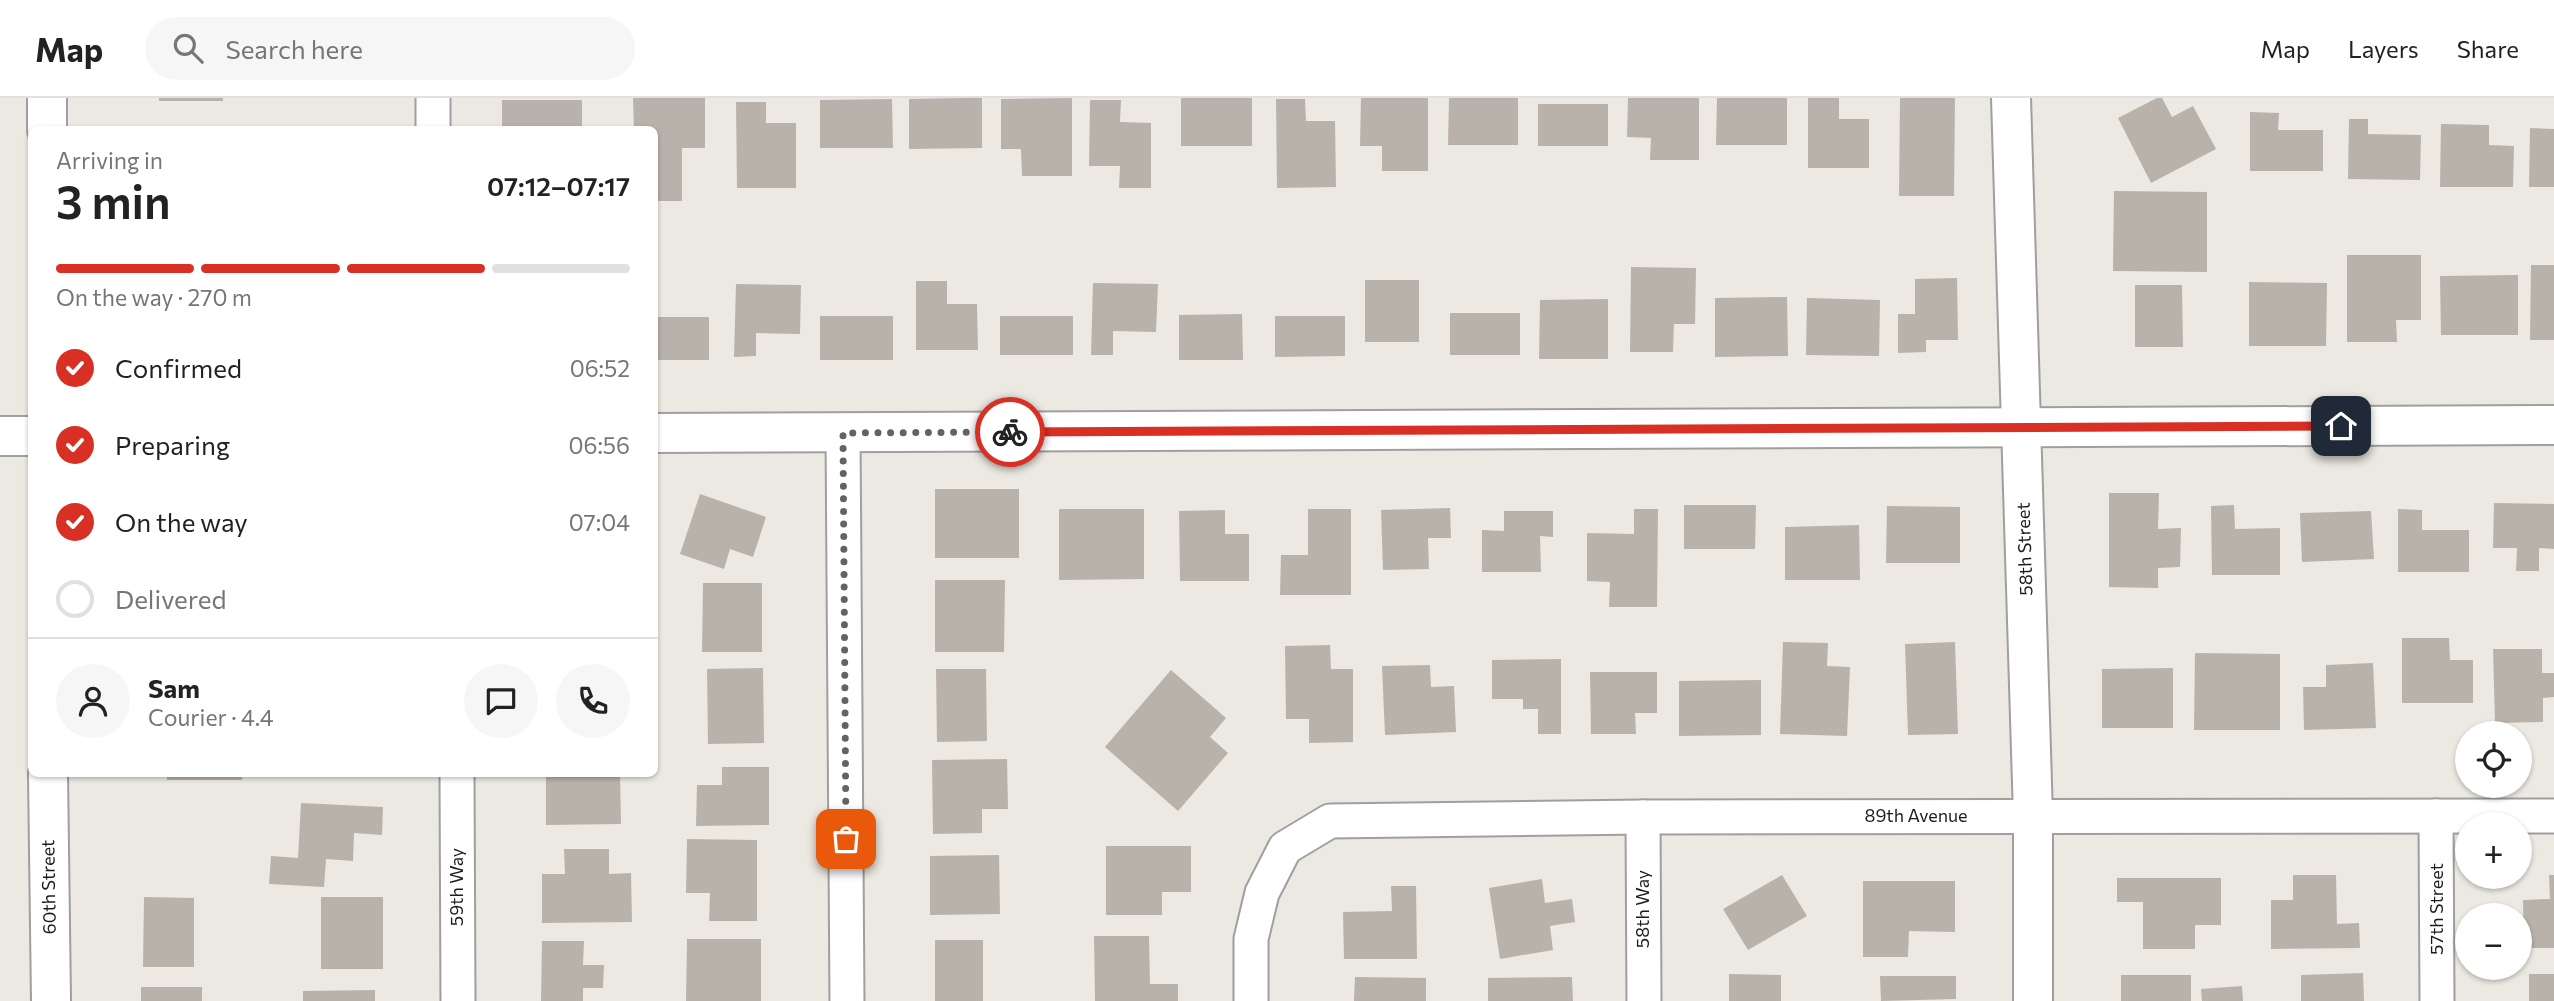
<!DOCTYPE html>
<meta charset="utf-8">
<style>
:root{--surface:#fff;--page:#f6f6f6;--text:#222;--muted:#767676;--line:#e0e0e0;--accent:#d93025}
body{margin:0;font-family:Commissioner,sans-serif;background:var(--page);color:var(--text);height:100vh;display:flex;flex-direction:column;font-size:26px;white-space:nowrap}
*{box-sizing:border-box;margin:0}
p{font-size:23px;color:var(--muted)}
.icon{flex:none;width:38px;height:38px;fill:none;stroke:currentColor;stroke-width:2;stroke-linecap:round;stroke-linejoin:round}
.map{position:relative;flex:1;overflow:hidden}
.side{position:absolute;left:28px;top:28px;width:630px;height:651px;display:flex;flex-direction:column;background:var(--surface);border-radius:10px;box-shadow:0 2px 5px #0004}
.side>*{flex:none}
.fabs{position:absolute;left:2455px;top:623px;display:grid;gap:14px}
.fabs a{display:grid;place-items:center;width:77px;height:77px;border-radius:50%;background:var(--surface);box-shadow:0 2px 5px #0004;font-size:35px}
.pin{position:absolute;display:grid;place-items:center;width:60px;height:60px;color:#fff;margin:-30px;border-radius:14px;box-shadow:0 4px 10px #0006}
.courier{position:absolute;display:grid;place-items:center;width:70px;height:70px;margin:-35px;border:5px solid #d93025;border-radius:50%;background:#fff;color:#222;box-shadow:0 2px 9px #0007}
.head em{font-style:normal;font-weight:600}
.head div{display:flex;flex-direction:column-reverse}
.head{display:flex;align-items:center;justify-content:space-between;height:119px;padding:0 28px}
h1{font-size:46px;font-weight:600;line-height:52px}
.bar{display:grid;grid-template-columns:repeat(4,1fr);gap:10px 7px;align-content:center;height:84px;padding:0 28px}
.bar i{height:9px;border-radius:5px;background:var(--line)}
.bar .active{background:var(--accent)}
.bar p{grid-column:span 4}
.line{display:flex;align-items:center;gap:18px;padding:0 28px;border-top:2px solid var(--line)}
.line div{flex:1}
.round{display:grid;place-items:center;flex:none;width:74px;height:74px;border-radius:37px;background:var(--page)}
ol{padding:0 28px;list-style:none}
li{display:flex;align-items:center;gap:21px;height:77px}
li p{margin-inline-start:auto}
li .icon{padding:7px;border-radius:50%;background:var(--accent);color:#fff;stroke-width:4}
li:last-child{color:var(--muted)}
li i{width:38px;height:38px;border:4px solid var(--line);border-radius:50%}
header{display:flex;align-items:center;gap:42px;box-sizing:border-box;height:98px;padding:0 35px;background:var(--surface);border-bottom:2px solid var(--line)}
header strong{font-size:33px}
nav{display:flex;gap:38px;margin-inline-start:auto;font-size:24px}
.search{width:490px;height:63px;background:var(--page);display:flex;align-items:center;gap:18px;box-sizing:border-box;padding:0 24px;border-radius:38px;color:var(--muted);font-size:26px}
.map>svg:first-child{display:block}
.building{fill:#b8b2ab}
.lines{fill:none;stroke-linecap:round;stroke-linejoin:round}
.minor-casing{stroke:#9f9f9f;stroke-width:37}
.tertiary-casing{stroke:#9f9f9f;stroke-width:42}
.minor{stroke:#fff;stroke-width:33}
.tertiary{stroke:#fff;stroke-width:38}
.done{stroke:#646360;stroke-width:7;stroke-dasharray:0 12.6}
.route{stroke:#d93025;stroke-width:9}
.labels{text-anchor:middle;stroke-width:5;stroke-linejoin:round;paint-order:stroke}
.street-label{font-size:18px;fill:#1b1b1b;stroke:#fff}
</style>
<header>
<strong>Map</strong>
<div class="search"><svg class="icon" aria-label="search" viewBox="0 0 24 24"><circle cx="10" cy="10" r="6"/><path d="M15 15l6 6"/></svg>Search here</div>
<nav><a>Map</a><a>Layers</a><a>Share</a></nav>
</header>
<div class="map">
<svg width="2554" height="903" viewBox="0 0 2554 903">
<rect width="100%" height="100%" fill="#ebe9e1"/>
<g class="building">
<rect x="159" y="0" width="64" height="3"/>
<path d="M 633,0 L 705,0 L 705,50 L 682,50 L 682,103 L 654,103 L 654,32 L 634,32 Z"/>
<path d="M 963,0 L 982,0 L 982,50 L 909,51 L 909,1 Z"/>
<path d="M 1072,0 L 1072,78 L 1022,78 L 1021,51 L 1001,51 L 1001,1 Z"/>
<rect x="1181" y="0" width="71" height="48"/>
<path d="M 1361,0 L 1428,0 L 1428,73 L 1382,73 L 1382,48 L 1360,48 Z"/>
<path d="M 1449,0 L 1518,0 L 1518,47 L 1448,47 Z"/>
<path d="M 1628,0 L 1699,0 L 1699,62 L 1650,62 L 1651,40 L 1627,39 Z"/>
<path d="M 1717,0 L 1787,0 L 1787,47 L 1716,47 Z"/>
<path d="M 1808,0 L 1839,0 L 1839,21 L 1869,21 L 1869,70 L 1808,70 Z"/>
<path d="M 1900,0 L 1955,0 L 1954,98 L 1899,98 Z"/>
<path d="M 2157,0 L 2162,0 L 2172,19 L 2193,8 L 2216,51 L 2151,85 L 2118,20 Z"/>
<path d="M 892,1 L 893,50 L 820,50 L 820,2 Z"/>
<path d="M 1276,1 L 1305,1 L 1306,23 L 1335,23 L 1336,89 L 1277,90 Z"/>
<rect x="502" y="2" width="80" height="30"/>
<path d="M 1090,2 L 1121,2 L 1120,24 L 1151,25 L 1151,90 L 1119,90 L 1120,68 L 1089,68 Z"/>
<path d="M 736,4 L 766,4 L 766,25 L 796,25 L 796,90 L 737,90 Z"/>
<rect x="1538" y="6" width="70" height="42"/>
<path d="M 2250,14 L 2279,15 L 2278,32 L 2323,32 L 2323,73 L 2250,73 Z"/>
<path d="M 2349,21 L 2368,21 L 2368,36 L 2421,37 L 2420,82 L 2348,81 Z"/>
<path d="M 2441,26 L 2489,27 L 2489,47 L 2514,48 L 2513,89 L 2440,89 Z"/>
<path d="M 2530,30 L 2554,31 L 2554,89 L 2529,89 Z"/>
<path d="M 2114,93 L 2207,94 L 2207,174 L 2113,173 Z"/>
<path d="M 2347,157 L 2421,157 L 2421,222 L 2396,222 L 2397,244 L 2347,244 Z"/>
<path d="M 2531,167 L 2554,167 L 2554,242 L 2530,242 Z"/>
<path d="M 1631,169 L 1696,170 L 1695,226 L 1674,226 L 1673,254 L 1630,254 Z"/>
<path d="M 2518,177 L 2518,237 L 2441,237 L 2440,178 Z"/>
<path d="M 1957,180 L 1958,242 L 1926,242 L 1926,254 L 1898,255 L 1898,216 L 1915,216 L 1915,181 Z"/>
<rect x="1365" y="182" width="54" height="62"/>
<path d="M 916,183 L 947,183 L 947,206 L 977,206 L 978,252 L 916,252 Z"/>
<path d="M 2249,184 L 2327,185 L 2326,248 L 2249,248 Z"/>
<path d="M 1093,185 L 1158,186 L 1156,234 L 1113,233 L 1113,257 L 1091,257 Z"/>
<path d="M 736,186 L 801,187 L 800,236 L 756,235 L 756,258 L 734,259 Z"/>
<path d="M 2135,187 L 2182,187 L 2183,249 L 2135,249 Z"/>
<path d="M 1787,199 L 1788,258 L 1715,259 L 1715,200 Z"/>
<path d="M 1807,200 L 1880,202 L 1879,258 L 1806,257 Z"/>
<path d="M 1608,201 L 1608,261 L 1539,261 L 1540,202 Z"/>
<rect x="1450" y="215" width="70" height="42"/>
<path d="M 1242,216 L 1243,262 L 1179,262 L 1179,217 Z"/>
<rect x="820" y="218" width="73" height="44"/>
<rect x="1000" y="218" width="73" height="39"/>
<path d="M 1275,218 L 1345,218 L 1345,258 L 1275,259 Z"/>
<rect x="654" y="219" width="55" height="43"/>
<rect x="935" y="391" width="84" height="69"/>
<path d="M 2109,395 L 2159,395 L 2158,431 L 2181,430 L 2180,469 L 2158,470 L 2158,490 L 2109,489 Z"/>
<path d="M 700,396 L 766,419 L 753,459 L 730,451 L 724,471 L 680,456 Z"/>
<path d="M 2494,405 L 2554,406 L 2554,451 L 2539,450 L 2539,473 L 2516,473 L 2517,450 L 2493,450 Z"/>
<path d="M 1684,407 L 1756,407 L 1755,451 L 1684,451 Z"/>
<path d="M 2234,407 L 2235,431 L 2280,430 L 2280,477 L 2212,477 L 2211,408 Z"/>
<path d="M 1887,408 L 1960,409 L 1960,465 L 1886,465 Z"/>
<path d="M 1450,410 L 1451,440 L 1428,440 L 1429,471 L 1383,472 L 1381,412 Z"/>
<path d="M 1059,411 L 1144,411 L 1144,481 L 1059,482 Z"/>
<path d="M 1308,411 L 1351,411 L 1351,497 L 1280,497 L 1281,457 L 1308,457 Z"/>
<path d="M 1634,411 L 1658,411 L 1657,509 L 1609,509 L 1610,484 L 1587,483 L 1587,435 L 1634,436 Z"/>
<path d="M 2398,411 L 2422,412 L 2422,432 L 2469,432 L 2469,474 L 2398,474 Z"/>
<path d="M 1225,412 L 1225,436 L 1249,436 L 1249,483 L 1180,483 L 1179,413 Z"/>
<path d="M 1504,413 L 1553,413 L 1553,439 L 1540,438 L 1541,474 L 1482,474 L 1482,432 L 1504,433 Z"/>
<path d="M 2371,413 L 2374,461 L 2302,464 L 2300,415 Z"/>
<path d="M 1859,427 L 1860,482 L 1785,482 L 1785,429 Z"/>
<path d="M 935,482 L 1005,482 L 1004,554 L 935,554 Z"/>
<path d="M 703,485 L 762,485 L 762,554 L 702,554 Z"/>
<path d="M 2402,540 L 2449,540 L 2450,562 L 2473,562 L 2473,605 L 2402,605 Z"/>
<path d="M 1783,544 L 1828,545 L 1827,568 L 1850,569 L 1847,638 L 1780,636 Z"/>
<path d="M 1955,544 L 1958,636 L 1908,637 L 1905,546 Z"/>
<path d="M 1330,547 L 1331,571 L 1353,571 L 1353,644 L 1309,645 L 1309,621 L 1286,621 L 1285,548 Z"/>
<path d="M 2493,551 L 2542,551 L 2542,575 L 2554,575 L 2554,599 L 2543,600 L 2543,624 L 2495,625 Z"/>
<path d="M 2195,555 L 2280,556 L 2280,632 L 2194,632 Z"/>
<path d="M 1561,561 L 1561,636 L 1538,636 L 1538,611 L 1523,611 L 1523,601 L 1492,601 L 1492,562 Z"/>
<path d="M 2373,565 L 2376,630 L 2304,632 L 2303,589 L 2326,589 L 2326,567 Z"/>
<path d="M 1430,567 L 1431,589 L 1454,588 L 1456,634 L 1385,637 L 1382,568 Z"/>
<path d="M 763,570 L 764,645 L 708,646 L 707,571 Z"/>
<path d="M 2173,570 L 2173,630 L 2102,630 L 2102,571 Z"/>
<path d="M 936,571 L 986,571 L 987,643 L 937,644 Z"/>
<path d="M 1171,572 L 1226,620 L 1210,639 L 1228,655 L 1178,713 L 1105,649 Z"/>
<path d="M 1590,574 L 1657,574 L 1657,615 L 1635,615 L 1636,636 L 1591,636 Z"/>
<path d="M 1761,582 L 1761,637 L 1679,638 L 1679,583 Z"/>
<path d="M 1007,661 L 1008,711 L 982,711 L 982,735 L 933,736 L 932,662 Z"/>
<path d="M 722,669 L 769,669 L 769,727 L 696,728 L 697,687 L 722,687 Z"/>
<rect x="167" y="676" width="75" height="6"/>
<path d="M 546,676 L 620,676 L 621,726 L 546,727 Z"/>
<path d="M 301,705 L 383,709 L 382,737 L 354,735 L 353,763 L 326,761 L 324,789 L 269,786 L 271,758 L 298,760 Z"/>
<path d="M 687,741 L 757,742 L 757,823 L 709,823 L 710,795 L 686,795 Z"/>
<path d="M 1106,748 L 1191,748 L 1191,794 L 1162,794 L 1162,817 L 1106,817 Z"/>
<path d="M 564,751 L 609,751 L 609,776 L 631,775 L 632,824 L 542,825 L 542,776 L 565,776 Z"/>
<path d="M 999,757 L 1000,816 L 930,817 L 930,758 Z"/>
<path d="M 1782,777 L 1807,818 L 1748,852 L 1723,811 Z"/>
<path d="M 2293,777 L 2336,777 L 2337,826 L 2359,825 L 2360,850 L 2271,851 L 2271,802 L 2293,802 Z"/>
<path d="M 2549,777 L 2554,777 L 2554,850 L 2524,850 L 2523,802 L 2550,801 Z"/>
<path d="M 2117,780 L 2221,780 L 2221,827 L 2195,827 L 2195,851 L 2143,851 L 2143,804 L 2117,804 Z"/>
<path d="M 1542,781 L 1545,805 L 1572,801 L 1575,824 L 1550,828 L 1553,852 L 1500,861 L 1489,790 Z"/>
<path d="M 1863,783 L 1955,783 L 1955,834 L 1909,833 L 1908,859 L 1863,859 Z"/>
<path d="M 1391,788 L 1416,788 L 1417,861 L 1344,861 L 1343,814 L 1392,813 Z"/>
<path d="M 144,799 L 194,800 L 194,869 L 143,869 Z"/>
<rect x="321" y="799" width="62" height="72"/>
<path d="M 1094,838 L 1149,838 L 1150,886 L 1178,886 L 1178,903 L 1095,903 Z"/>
<path d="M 687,841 L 761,841 L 761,903 L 686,903 Z"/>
<rect x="935" y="842" width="48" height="61"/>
<path d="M 542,843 L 584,843 L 583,867 L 604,867 L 603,890 L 583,890 L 583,903 L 541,903 Z"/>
<path d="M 2363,875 L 2364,903 L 2301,903 L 2301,877 Z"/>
<path d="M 1729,876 L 1781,877 L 1781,903 L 1729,903 Z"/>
<rect x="2529" y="876" width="25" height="27"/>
<rect x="2121" y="877" width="70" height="26"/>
<path d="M 1880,878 L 1956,878 L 1956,901 L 1881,903 Z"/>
<path d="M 1355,879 L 1426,880 L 1426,903 L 1354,903 Z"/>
<path d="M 1572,879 L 1573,903 L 1488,903 L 1488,880 Z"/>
<path d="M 2242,888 L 2243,903 L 2202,903 L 2201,891 Z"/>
<rect x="141" y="889" width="61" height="14"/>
<path d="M 375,892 L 375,903 L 303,903 L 303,893 Z"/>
</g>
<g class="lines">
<g class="minor-casing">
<g id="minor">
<path d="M 433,0 L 433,32"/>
<path d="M 843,335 L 847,903"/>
<path d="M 457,676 L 458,903"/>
<path d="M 2436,718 L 2437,903"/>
<path d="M 1643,719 L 1644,903"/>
<path d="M 1251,903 L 1251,841 L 1262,795 L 1285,750 L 1330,723 L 1643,719 L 2554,718"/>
</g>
</g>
<g class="tertiary-casing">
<g id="tertiary">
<path d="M 47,0 L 47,32"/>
<path d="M 2011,0 L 2033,718 L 2033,903"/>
<path d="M 654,335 L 2554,327"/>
<path d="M 0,338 L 32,338"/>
<path d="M 48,676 L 51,903"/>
</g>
</g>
<use href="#minor" class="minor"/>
<use href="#tertiary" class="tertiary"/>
</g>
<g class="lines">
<path class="done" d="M 846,741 L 843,335 L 1010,334"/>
<path class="route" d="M 1010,334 L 2341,328"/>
</g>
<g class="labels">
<g class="street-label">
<text transform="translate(2025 451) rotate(-92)" y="6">58th Street</text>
<text x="1916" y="724">89th Avenue</text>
<text transform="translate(49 789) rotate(-91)" y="6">60th Street</text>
<text transform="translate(457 789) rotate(-90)" y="6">59th Way</text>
<text transform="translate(1643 811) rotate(-90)" y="6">58th Way</text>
<text transform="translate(2437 811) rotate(-90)" y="6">57th Street</text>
</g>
</g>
</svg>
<div class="fabs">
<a><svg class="icon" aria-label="locate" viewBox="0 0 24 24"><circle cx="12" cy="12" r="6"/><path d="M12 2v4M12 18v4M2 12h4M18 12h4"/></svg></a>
<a>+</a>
<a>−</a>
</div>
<div class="pin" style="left:846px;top:741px;background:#ea580c"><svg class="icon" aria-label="bag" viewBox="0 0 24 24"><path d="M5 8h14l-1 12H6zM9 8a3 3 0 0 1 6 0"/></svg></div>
<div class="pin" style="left:2341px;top:328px;background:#1f2937"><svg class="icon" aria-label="home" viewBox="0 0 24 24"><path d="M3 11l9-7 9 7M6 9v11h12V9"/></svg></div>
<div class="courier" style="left:1010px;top:334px"><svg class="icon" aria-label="bike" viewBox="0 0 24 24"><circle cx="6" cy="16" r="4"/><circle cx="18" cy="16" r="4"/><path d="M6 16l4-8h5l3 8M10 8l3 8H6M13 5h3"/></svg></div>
<section class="side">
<div class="head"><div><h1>3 min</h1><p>Arriving in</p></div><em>07:12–07:17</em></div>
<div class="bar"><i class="active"></i><i class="active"></i><i class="active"></i><i></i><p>On the way · 270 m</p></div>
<ol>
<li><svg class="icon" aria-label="check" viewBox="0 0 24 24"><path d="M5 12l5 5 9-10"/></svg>Confirmed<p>06:52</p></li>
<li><svg class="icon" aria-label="check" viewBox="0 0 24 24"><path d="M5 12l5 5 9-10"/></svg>Preparing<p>06:56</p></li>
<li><svg class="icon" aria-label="check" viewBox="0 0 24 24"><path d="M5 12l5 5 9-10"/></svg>On the way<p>07:04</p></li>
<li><i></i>Delivered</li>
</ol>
<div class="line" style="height:126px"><a class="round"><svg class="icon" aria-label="person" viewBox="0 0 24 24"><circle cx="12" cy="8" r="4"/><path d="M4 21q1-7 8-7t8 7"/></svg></a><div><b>Sam</b><p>Courier · 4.4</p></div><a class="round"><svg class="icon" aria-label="chat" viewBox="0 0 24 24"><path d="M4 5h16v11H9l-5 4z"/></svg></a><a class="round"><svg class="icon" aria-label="phone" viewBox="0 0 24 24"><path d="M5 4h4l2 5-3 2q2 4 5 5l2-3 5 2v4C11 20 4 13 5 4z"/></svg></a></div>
</section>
</div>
